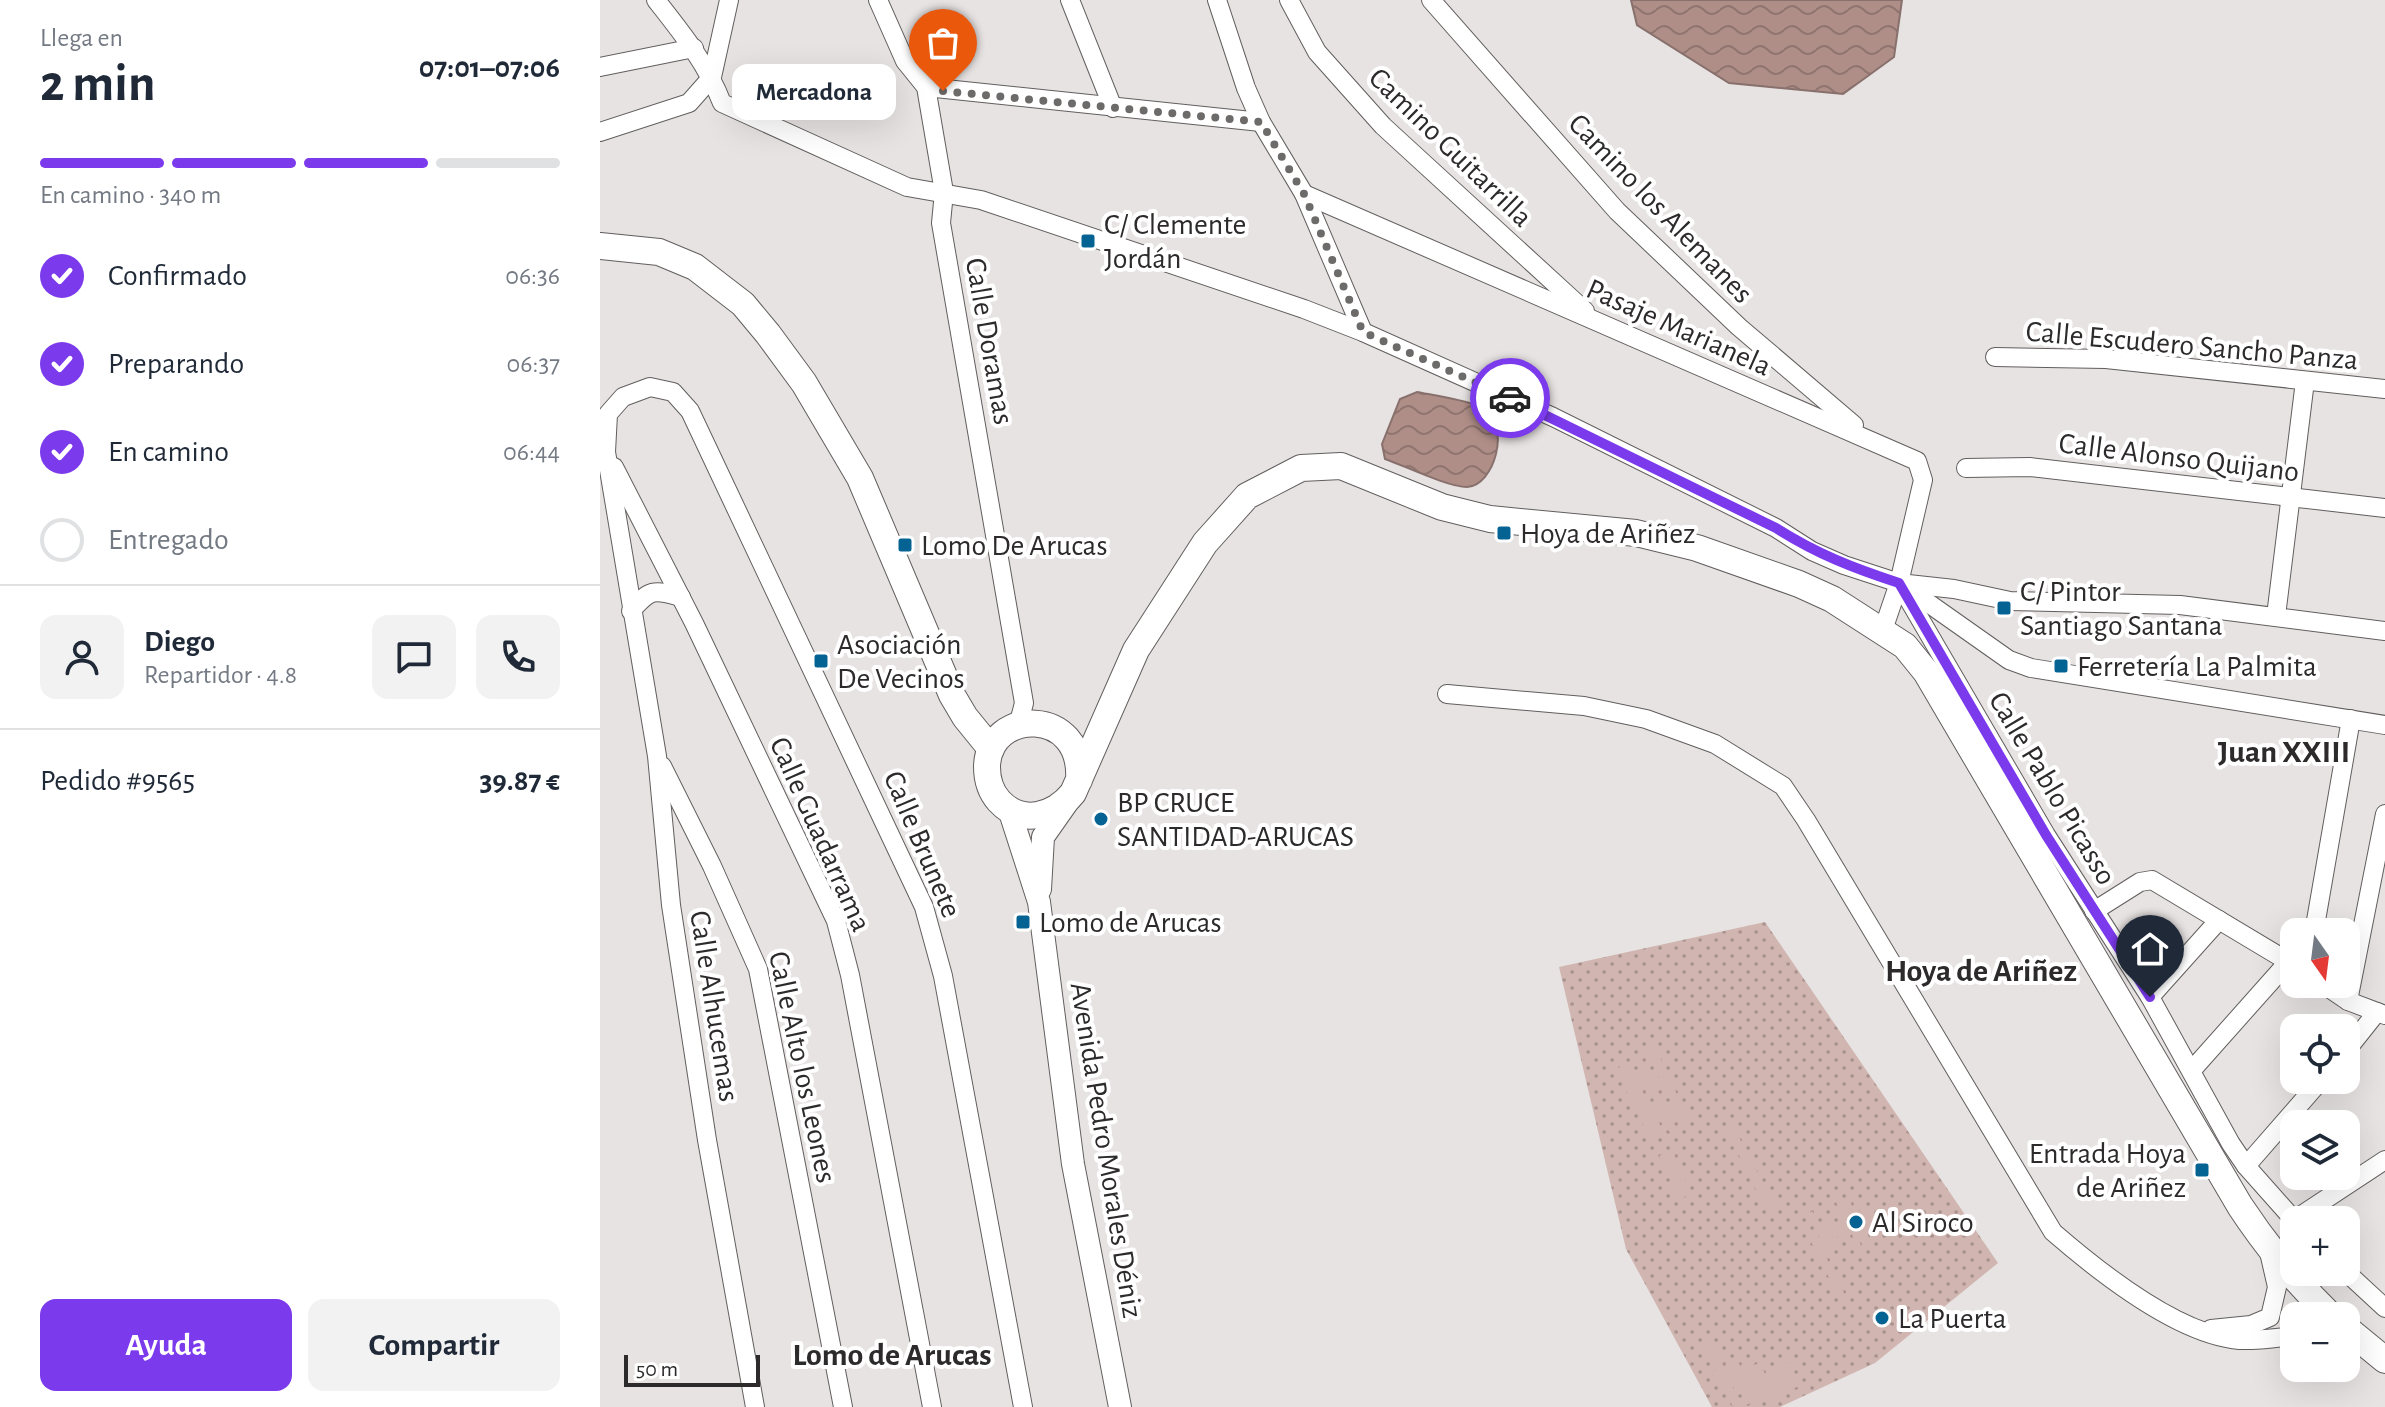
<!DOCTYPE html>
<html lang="es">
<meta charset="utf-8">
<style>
:root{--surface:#fff;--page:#f2f2f3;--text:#1f2937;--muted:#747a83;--line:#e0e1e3;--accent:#7c3aed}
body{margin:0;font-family:"Alegreya Sans",sans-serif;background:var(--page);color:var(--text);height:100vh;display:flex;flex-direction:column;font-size:30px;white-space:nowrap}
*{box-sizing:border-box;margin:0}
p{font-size:26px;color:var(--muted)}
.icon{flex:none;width:44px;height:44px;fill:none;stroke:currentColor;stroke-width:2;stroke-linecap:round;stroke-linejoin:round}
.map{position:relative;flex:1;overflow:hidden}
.drawer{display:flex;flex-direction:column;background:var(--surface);width:600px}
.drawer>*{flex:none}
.needle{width:52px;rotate:166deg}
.controls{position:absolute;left:1680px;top:918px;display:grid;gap:16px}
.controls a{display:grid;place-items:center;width:80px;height:80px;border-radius:16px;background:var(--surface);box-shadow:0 8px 32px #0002;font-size:40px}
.scale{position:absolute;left:24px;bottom:20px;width:136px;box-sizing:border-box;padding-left:8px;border:4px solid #2c2a2a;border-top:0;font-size:22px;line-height:28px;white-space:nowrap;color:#2c2a2a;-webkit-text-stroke:6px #fff;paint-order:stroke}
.pin{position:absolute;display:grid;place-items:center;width:68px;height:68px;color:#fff;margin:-82px -34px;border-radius:50% 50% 50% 0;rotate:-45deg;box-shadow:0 0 8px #0007}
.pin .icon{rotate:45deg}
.courier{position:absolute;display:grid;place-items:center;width:80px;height:80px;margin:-40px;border:6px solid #7c3aed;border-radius:50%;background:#fff;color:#222;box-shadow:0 2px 10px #0007}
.bubble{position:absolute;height:56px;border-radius:16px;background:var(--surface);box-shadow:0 8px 32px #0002;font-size:26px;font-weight:700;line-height:56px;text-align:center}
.overview em{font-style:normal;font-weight:700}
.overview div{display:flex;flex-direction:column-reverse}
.overview{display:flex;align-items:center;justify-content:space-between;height:136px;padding:0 40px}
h1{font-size:52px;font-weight:700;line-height:60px}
.bar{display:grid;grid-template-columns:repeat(4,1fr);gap:12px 8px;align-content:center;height:96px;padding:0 40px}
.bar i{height:10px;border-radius:6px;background:var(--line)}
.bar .on{background:var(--accent)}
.bar p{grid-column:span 4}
.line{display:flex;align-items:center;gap:20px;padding:0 40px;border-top:2px solid var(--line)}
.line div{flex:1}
.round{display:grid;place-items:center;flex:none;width:84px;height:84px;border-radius:16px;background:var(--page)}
ol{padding:0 40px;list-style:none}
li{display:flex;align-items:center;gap:24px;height:88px}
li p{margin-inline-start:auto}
li .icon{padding:8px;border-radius:50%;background:var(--accent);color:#fff;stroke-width:4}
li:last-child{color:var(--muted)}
li i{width:44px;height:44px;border:4px solid var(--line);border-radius:50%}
.cta{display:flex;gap:16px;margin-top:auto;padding:16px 40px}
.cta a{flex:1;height:92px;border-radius:16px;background:var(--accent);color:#fff;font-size:32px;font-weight:700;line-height:92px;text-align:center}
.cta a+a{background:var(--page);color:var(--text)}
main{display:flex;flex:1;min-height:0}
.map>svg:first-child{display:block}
.park{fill:url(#park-dots)}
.garden{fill:#d0b5b0}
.water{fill:url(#water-waves);stroke:#88706c;stroke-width:2}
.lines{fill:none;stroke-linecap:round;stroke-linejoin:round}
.minor-casing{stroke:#625e5e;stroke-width:20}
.tertiary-casing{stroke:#625e5e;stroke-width:24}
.secondary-casing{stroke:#625e5e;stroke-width:28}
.minor{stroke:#fff;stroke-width:18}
.tertiary{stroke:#fff;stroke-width:22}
.secondary{stroke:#fff;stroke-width:26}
.done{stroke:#6d6b6a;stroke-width:8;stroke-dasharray:0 14.4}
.route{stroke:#7c3aed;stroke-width:10}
.poi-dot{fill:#046393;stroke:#fff;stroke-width:3}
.labels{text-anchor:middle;stroke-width:8;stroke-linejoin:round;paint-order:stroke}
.street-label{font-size:30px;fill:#2c2a2a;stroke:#fff}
.poi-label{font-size:30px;fill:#2c2a2a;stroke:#fff;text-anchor:start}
.neighbourhood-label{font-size:32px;font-weight:bold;fill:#2c2a2a;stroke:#fff}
</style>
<main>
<section class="drawer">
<div class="overview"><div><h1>2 min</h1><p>Llega en</p></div><em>07:01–07:06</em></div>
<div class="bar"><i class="on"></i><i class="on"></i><i class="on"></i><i></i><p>En camino · 340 m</p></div>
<ol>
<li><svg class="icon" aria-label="check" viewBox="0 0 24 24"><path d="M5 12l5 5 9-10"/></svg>Confirmado<p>06:36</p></li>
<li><svg class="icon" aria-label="check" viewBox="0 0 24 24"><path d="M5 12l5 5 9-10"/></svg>Preparando<p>06:37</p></li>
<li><svg class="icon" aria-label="check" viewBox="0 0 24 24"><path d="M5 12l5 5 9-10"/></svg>En camino<p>06:44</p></li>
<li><i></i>Entregado</li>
</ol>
<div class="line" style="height:144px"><a class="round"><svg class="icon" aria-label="person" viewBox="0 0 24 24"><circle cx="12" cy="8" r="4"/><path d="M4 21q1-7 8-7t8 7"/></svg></a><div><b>Diego</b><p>Repartidor · 4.8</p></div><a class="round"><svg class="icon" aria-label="chat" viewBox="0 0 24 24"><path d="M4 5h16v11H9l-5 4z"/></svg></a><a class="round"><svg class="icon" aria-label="phone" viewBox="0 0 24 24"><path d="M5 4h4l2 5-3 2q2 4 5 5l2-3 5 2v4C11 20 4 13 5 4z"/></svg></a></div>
<div class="line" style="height:104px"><div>Pedido #9565</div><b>39.87 €</b></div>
<div class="cta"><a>Ayuda</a><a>Compartir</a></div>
</section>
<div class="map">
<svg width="1785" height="1407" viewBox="0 0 1785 1407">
<defs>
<pattern id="park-dots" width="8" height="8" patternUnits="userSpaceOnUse" patternTransform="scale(2)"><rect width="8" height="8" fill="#d0b5b0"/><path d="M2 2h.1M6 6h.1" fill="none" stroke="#a9938f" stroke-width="1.8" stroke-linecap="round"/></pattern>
<pattern id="water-waves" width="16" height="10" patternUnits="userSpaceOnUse" patternTransform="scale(2)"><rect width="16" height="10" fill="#b08e88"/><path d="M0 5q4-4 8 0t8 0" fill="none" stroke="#8f746f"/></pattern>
</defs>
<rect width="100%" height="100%" fill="#e7e3e2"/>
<path class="park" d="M 1165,922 L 1398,1263 L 1275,1363 L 1180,1407 L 1112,1407 L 1026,1249 L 959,967 Z"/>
<g class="garden">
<path d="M 1056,1048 L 1090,1123 L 1083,1127 L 1046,1051 Z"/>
<path d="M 1039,1053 L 1077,1129 L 1070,1133 L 1032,1056 Z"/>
<path d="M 1026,1060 L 1065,1134 L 1051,1141 L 1016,1071 Z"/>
<path d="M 1132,1124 L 1175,1205 L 1165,1209 L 1125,1127 Z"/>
<path d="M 1072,1150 L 1092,1193 L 1079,1200 L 1059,1156 Z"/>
<path d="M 1256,1193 L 1264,1208 L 1270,1206 L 1276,1218 L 1271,1222 L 1279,1236 L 1275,1239 L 1268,1224 L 1264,1225 L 1270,1240 L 1267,1242 L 1260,1228 L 1254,1229 L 1261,1245 L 1258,1247 L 1250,1231 L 1237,1237 L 1244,1252 L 1241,1255 L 1233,1239 L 1228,1240 L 1236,1256 L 1233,1258 L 1224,1243 L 1220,1245 L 1245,1295 L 1239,1298 L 1211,1242 L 1220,1239 L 1208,1214 L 1212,1211 L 1221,1228 L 1226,1225 L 1218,1211 L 1222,1209 L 1229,1225 L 1243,1219 L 1236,1202 L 1240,1201 L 1248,1215 L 1251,1214 L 1245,1199 L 1248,1197 L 1255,1212 L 1260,1211 L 1253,1195 Z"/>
<path d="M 1110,1340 L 1124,1367 L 1138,1362 L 1144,1371 L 1160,1362 L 1165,1374 L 1190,1361 L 1199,1386 L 1165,1402 L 1163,1398 L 1146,1405 L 1137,1384 L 1133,1387 L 1142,1407 L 1133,1407 L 1125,1390 L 1120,1391 L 1112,1373 L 1116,1370 L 1103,1344 Z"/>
</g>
<g class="water">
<path d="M 1031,0 L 1302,0 L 1294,57 L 1243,94 L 1129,83 L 1037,25 Z"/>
<path d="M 817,392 C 832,395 872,401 883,408 C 912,426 894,486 867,487 C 848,487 805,466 785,459 L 782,444 L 800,399 Z"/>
</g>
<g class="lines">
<g class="minor-casing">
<g id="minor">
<path d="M 56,0 C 82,33 107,64 122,103 L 307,187 L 381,200 L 704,309 L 763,332 L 953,417 L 1176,528 L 1212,551 L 1244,565 L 1299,583 L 1354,589 L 1410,601 L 1580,605 L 1785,631"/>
<path d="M 278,0 L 305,61 L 326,87 L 344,192 L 341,223 L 424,703 L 418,726"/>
<path d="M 470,0 L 513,108"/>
<path d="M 617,0 L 646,88 L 661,122 L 704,194 L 763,332"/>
<path d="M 689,0 L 717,52 L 783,126 L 985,311"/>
<path d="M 831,0 L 1017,211 L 1139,327 L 1254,425"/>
<path d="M 0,67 L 94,48"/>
<path d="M 326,87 L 661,122"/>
<path d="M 0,132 L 89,103 L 112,77 L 129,0"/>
<path d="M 704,194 L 1317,461 L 1323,480 L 1299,583 L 1283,630"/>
<path d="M 1395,357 L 1506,359 L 1785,389"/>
<path d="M 14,467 L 94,623 L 236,921 L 250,975 L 332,1407"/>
<path d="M 1366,468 L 1430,467 L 1785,508"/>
<path d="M 1299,583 L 1446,835 L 1550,997 L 1631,1144 L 1646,1166 L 1694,1220"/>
<path d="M 1304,586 L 1409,660 L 1431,668 L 1785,725"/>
<path d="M 31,611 C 50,589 53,589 81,597"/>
<path d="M 1676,616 L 1705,381"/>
<path d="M 847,694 L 984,706 L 1046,719 L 1115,744 L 1183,786 L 1206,820 L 1453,1232 C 1498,1271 1572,1330 1632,1339 C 1651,1342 1674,1338 1694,1336"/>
<path d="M 62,766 L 112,866 L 158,969 L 243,1407"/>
<path d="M 1494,911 L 1540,882 L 1552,880 L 1694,965"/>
<path d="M 1714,932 L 1751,719"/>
<path d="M 1723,984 L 1748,1001 L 1785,1015"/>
<path d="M 1550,997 L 1619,920"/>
<path d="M 1748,1001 L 1785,814"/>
<path d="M 1746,1051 L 1777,1012"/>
<path d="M 1592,1070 L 1689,961"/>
<path d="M 1646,1166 L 1721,1080"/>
<path d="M 1694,1220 L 1785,1160"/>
<path d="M 1746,1272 L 1785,1308"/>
<path d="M 1611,1329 L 1651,1325 L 1670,1317 L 1677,1287 L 1669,1252"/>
<path d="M 155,1407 L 107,1140 L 71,905 L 57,756 L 6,452 L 8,414 L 23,397 L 50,387 L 73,392 L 90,411 L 324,907 L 343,976 L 423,1407"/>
</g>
</g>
<g class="tertiary-casing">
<g id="tertiary">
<path d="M 409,809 L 439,902 L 473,1164 L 520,1407"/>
<path d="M 440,889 L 443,837 L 469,800"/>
</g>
</g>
<g class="secondary-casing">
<g id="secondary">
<path d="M 0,246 L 59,252 L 95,267 L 143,304 L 168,334 L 204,383 L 260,478 L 352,695 L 365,717 L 391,749"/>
<path d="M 479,780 C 484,706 388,708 387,767 C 387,780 391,792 399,801 C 422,826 454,816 473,793 L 536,650 L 605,543 L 647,496 L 701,468 L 741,466 L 842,507 L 890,519 L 1036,533 L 1097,548 L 1199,584 L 1232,599 L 1305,646 L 1326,672 L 1640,1206 C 1667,1247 1696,1282 1731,1316"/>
<path d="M 1746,1328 L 1785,1360"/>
</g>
</g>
<use href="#minor" class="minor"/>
<use href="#tertiary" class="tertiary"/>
<use href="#secondary" class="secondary"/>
</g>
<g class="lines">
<path class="done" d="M 343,91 L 661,122 L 704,194 L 763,332 L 910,398"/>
<path class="route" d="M 910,398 L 1176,528 C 1217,554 1253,568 1299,583 L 1446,835 L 1550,997"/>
</g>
<g class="poi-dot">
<rect x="480" y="233" width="16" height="16" rx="4"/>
<rect x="896" y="525" width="16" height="16" rx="4"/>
<rect x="297" y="537" width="16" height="16" rx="4"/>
<rect x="1396" y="600" width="16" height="16" rx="4"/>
<rect x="213" y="653" width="16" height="16" rx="4"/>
<rect x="1453" y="658" width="16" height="16" rx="4"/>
<circle cx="501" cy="819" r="8"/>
<rect x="415" y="914" width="16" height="16" rx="4"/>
<rect x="1594" y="1162" width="16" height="16" rx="4"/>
<circle cx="1256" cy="1222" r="8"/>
<circle cx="1282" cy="1318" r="8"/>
</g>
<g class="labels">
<g class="street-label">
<text transform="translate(851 147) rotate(44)" y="10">Camino Guitarrilla</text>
<text transform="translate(1061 208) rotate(46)" y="10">Camino los Alemanes</text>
<text transform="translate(1079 327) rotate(24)" y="10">Pasaje Marianela</text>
<text transform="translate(390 341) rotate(80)" y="10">Calle Doramas</text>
<text transform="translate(1592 345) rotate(5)" y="10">Calle Escudero Sancho Panza</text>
<text transform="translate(1579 457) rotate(7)" y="10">Calle Alonso Quijano</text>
<text transform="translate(1453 788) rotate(59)" y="10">Calle Pablo Picasso</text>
<text transform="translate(221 834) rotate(66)" y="10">Calle Guadarrama</text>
<text transform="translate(323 844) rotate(67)" y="10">Calle Brunete</text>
<text transform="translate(115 1006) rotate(81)" y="10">Calle Alhucemas</text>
<text transform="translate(203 1067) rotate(78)" y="10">Calle Alto los Leones</text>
<text transform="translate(507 1150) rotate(81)" y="10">Avenida Pedro Morales Déniz</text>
</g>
<g class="poi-label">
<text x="504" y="234">C/ Clemente<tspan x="504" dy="34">Jordán</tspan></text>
<text x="920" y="543">Hoya de Ariñez</text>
<text x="321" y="555">Lomo De Arucas</text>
<text x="1420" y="601">C/ Pintor<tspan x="1420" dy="34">Santiago Santana</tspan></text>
<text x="237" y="654">Asociación<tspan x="237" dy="34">De Vecinos</tspan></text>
<text x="1477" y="676">Ferretería La Palmita</text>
<text x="517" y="812">BP CRUCE<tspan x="517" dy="34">SANTIDAD-ARUCAS</tspan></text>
<text x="439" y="932">Lomo de Arucas</text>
<text x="1586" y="1163" text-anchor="end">Entrada Hoya<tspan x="1586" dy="34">de Ariñez</tspan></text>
<text x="1272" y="1232">Al Siroco</text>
<text x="1298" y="1328">La Puerta</text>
</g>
<g class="neighbourhood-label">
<text x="1684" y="762">Juan XXIII</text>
<text x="1381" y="981">Hoya de Ariñez</text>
<text x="292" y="1365">Lomo de Arucas</text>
</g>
</g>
</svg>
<div class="controls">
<a><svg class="needle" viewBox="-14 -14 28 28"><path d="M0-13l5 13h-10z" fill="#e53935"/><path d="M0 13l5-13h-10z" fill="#747a83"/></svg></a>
<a><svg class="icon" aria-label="locate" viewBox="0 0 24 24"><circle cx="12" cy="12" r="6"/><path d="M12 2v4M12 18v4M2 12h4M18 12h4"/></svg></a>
<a><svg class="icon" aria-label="layers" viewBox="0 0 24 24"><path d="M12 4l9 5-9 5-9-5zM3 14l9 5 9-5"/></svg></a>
<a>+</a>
<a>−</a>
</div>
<div class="scale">50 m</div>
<div class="pin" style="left:343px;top:91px;background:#ea580c"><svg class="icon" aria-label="bag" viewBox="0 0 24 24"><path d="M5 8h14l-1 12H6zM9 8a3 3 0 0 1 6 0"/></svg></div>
<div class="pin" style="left:1550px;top:997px;background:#1f2937"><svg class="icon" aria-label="home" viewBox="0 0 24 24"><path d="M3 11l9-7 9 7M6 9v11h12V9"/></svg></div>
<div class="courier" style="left:910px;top:398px"><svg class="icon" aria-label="car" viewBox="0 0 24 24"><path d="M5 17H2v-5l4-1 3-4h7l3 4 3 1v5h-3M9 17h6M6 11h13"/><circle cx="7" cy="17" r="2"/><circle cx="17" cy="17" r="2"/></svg></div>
<div class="bubble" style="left:132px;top:64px;width:164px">Mercadona</div>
</div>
</main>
